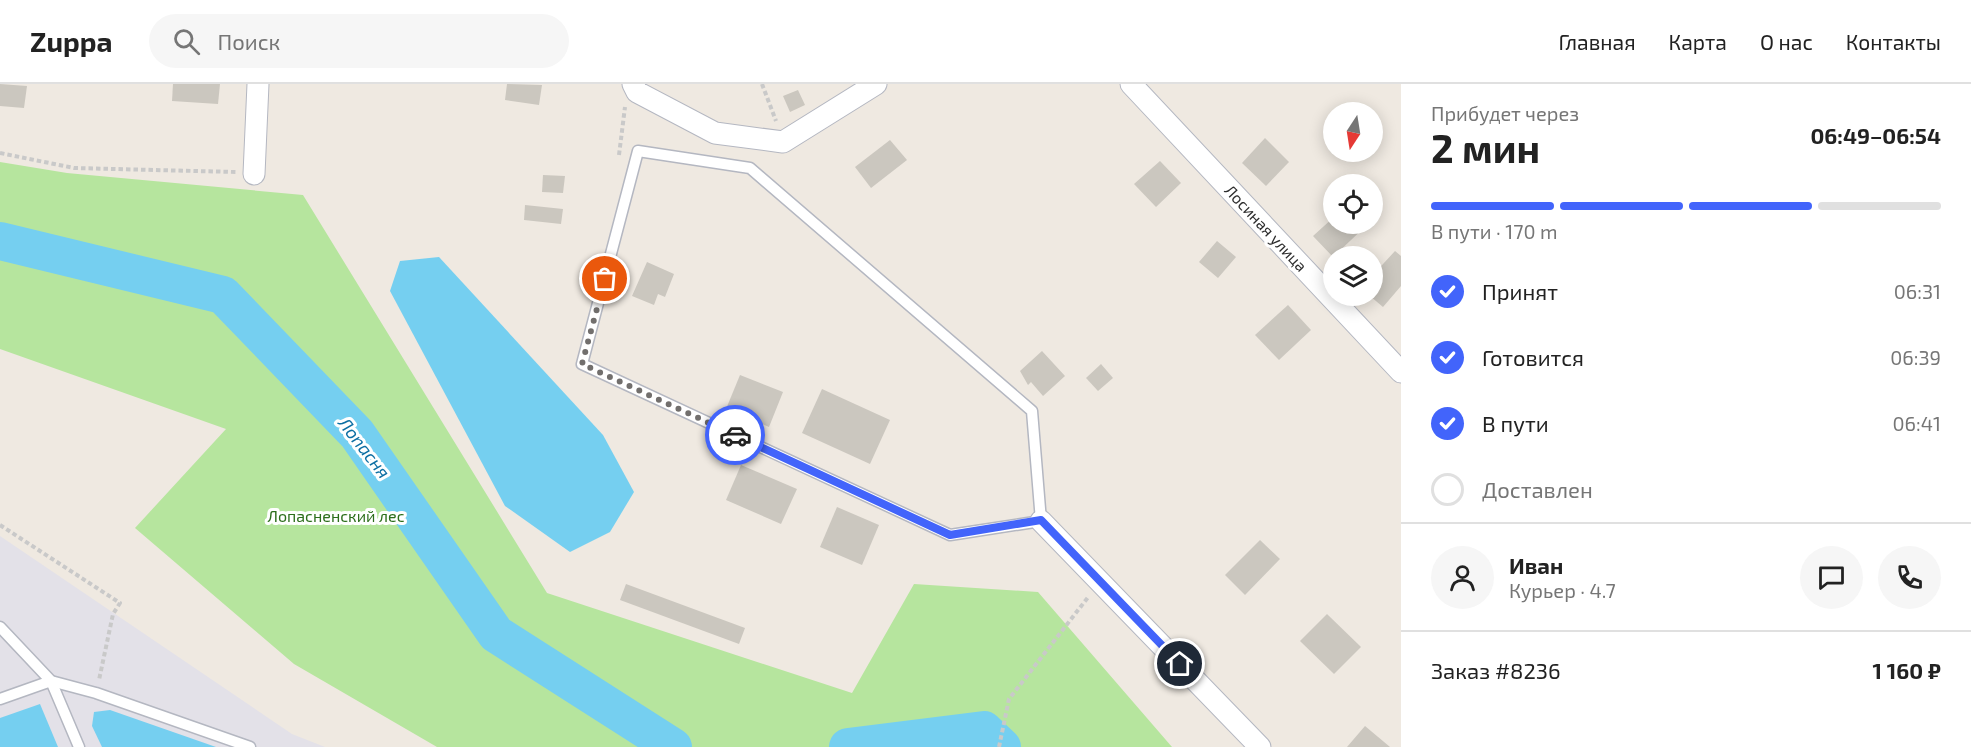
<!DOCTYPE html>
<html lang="ru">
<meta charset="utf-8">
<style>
:root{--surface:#fff;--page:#f6f6f6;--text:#222;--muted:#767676;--line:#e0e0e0;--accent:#4264fb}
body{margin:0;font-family:"Exo 2",sans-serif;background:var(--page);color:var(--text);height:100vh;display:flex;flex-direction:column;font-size:22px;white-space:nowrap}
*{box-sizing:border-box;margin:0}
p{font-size:20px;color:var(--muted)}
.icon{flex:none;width:33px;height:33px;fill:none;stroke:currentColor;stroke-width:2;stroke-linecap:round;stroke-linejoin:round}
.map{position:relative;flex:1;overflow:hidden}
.details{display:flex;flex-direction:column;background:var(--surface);width:570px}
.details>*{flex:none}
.needle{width:39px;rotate:192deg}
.fabs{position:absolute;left:1323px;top:18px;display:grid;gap:12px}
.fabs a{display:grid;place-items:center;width:60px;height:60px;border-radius:50%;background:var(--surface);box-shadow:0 3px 15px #0003;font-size:30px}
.pin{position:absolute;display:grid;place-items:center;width:51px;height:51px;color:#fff;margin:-26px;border:3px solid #fff;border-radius:50%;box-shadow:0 2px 6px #0007}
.courier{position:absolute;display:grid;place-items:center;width:60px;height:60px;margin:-30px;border:4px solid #4264fb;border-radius:50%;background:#fff;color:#222;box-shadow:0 2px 8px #0007}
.headline em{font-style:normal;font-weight:700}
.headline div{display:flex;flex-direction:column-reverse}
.headline{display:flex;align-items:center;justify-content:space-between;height:102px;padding:0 30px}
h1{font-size:39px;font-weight:700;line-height:45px}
.bar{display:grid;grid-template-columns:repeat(4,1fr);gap:9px 6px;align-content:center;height:72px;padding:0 30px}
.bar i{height:8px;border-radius:4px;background:var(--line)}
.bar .selected{background:var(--accent)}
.bar p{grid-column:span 4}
.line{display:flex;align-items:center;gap:15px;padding:0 30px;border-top:2px solid var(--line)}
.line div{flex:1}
.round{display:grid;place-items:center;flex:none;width:63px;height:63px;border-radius:32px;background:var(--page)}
ol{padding:0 30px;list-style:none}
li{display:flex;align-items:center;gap:18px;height:66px}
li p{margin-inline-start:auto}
li .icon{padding:6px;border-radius:50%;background:var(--accent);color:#fff;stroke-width:4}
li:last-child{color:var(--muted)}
li i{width:33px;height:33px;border:3px solid var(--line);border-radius:50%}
header{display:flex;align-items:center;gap:36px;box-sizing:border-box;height:84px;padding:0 30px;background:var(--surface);border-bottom:2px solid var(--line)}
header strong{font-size:28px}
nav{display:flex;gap:33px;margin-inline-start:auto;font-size:21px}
.search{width:420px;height:54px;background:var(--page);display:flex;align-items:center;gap:15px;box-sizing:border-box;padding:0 21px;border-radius:33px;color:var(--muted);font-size:22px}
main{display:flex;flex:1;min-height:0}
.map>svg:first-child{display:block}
.industrial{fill:#e3e1e8}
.green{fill:#b6e59e}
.water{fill:#75cff0}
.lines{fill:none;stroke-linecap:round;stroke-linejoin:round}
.river{stroke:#75cff0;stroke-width:38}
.building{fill:#cbc7bf}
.lane-casing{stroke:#b4b7c1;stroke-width:13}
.street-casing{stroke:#b4b7c1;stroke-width:23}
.path{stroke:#c9c9c9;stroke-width:4;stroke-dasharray:4.5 3;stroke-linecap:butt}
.lane{stroke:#fff;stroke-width:10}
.street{stroke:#fff;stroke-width:21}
.done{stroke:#726f6d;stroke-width:6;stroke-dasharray:0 10.8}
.route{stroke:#4264fb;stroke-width:8}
.labels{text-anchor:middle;stroke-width:6;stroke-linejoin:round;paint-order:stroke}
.street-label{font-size:16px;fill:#2e2e2e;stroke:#fff}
.park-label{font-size:16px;fill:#2c6e1b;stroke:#fff}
.water-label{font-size:18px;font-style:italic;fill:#0d6fa3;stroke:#fff}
</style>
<header>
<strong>Zuppa</strong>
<div class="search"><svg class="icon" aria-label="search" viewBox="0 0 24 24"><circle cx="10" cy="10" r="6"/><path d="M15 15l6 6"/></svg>Поиск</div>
<nav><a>Главная</a><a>Карта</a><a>О нас</a><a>Контакты</a></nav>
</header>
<main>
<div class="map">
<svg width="1401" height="663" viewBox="0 0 1401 663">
<rect width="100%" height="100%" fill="#efe9e1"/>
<path class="industrial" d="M 0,452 L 292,650 L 325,663 L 0,663 Z"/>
<path class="green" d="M 0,78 L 67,89 L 303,111 L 547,509 L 852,609 L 914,500 L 1038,508 L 1172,663 L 437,663 L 294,580 L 135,444 L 226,345 L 0,265 Z"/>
<g class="water">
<path d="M 439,173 L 603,351 L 634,408 L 610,448 L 570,468 L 505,422 L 390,207 L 400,177 Z"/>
<path d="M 40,620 L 58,663 L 0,663 L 0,634 Z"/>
<path d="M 110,626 L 216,663 L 102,663 L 92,642 L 94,628 Z"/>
</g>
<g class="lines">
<g class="river">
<path d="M 0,157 L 223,211 L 357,350 L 496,550 L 673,663"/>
<path d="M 848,663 L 984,646 L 1002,663"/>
</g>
</g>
<g class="building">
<path d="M 0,0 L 27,2 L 24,24 L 0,22 Z"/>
<path d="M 173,0 L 220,0 L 218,20 L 172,17 Z"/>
<path d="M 507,0 L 542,1 L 539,21 L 505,16 Z"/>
<path d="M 798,6 L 805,21 L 790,28 L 783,12 Z"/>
<path d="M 1265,54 L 1289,78 L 1266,102 L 1242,79 Z"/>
<path d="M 890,56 L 907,76 L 871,104 L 855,83 Z"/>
<path d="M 1160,77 L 1181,99 L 1156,123 L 1134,100 Z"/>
<path d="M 543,91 L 565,92 L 563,109 L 542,108 Z"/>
<path d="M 525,121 L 563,125 L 561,140 L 524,136 Z"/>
<path d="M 1334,133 L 1334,140 L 1368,140 L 1333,173 L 1313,152 Z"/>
<path d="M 1217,157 L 1236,173 L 1218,194 L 1199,178 Z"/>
<path d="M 1395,167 L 1401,172 L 1401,202 L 1383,223 L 1370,212 L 1372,212 L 1372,192 Z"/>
<path d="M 647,178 L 674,190 L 665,213 L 658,210 L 654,221 L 632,212 Z"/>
<path d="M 1288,221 L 1311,246 L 1279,276 L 1255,251 Z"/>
<path d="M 1042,267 L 1065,292 L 1043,312 L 1031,298 L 1028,301 L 1020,287 Z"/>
<path d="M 1101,280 L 1113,294 L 1098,307 L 1086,294 Z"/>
<path d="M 740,291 L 783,308 L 769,343 L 726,325 Z"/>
<path d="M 822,305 L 890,336 L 870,380 L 802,349 Z"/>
<path d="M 741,381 L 797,405 L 781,440 L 726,416 Z"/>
<path d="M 837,423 L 879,441 L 862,481 L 820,463 Z"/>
<path d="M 1260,456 L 1280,475 L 1245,511 L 1225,491 Z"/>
<path d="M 626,500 L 745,544 L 739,560 L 620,516 Z"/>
<path d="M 1327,530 L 1361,563 L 1334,590 L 1300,557 Z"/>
<path d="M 1365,642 L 1390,663 L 1347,663 Z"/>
</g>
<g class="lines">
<g class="lane-casing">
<g id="lane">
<path d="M 638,67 L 750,84 L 1032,327 L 1041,437 L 950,451 L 582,280 Z"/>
<path d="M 0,543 L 51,597 L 96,609 L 250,663"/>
<path d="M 0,615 L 51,597 L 79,663"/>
</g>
</g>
<g class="street-casing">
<g id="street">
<path d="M 633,0 L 637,8 L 715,49 L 783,58 L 876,0"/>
<path d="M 1131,0 L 1401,288"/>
<path d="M 254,90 L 258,0"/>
<path d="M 1041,437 L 1260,663"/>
</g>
</g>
<g class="path">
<path d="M 762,0 L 776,37"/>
<path d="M 0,69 L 74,84 L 236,88"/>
<path d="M 619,71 L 625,23"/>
<path d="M 0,441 L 120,519 L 113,530 L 99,596"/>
<path d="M 999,663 L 1009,615 L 1089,512"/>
</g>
<use href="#lane" class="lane"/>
<use href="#street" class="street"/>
</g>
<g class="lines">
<path class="done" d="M 605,195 L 582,280 L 735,351"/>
<path class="route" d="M 735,351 L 950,451 L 1041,436 L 1180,580"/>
</g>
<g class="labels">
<g class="street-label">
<text transform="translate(1266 144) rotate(47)" y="6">Лосиная улица</text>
</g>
<g class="park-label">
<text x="336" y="438">Лопасненский лес</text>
</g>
<g class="water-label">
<text transform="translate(364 364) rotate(52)" y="6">Лопасня</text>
</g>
</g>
</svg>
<div class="fabs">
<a><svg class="needle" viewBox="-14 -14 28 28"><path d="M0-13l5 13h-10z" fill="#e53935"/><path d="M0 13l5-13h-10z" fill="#767676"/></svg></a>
<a><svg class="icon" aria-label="locate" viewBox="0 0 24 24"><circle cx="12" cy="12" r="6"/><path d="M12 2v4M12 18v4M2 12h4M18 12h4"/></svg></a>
<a><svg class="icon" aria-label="layers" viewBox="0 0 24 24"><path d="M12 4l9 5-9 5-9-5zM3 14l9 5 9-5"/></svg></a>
</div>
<div class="pin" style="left:605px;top:195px;background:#ea580c"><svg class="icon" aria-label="bag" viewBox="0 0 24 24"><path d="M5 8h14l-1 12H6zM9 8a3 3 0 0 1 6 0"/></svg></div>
<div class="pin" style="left:1180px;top:580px;background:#1f2937"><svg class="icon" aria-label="home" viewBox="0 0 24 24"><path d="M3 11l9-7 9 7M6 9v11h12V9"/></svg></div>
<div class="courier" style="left:735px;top:351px"><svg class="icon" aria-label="car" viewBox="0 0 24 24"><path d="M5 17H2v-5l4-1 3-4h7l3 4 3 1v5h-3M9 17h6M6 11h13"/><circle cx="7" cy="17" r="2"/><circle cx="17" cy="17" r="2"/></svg></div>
</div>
<section class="details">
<div class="headline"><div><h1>2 мин</h1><p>Прибудет через</p></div><em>06:49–06:54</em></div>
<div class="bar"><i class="selected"></i><i class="selected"></i><i class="selected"></i><i></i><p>В пути · 170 m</p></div>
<ol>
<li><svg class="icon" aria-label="check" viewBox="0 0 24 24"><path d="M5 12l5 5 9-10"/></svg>Принят<p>06:31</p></li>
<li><svg class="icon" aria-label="check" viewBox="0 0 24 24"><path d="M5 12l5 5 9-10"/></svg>Готовится<p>06:39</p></li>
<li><svg class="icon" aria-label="check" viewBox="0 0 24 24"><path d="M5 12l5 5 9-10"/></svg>В пути<p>06:41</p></li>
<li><i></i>Доставлен</li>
</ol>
<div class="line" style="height:108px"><a class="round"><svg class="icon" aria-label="person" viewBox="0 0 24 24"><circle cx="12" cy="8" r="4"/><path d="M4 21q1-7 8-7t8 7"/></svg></a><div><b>Иван</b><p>Курьер · 4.7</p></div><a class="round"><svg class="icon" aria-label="chat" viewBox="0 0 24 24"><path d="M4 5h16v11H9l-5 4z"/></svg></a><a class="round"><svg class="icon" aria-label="phone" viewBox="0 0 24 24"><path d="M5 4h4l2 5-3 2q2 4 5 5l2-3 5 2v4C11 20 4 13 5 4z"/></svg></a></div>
<div class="line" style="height:78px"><div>Заказ #8236</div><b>1 160 ₽</b></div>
</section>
</main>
